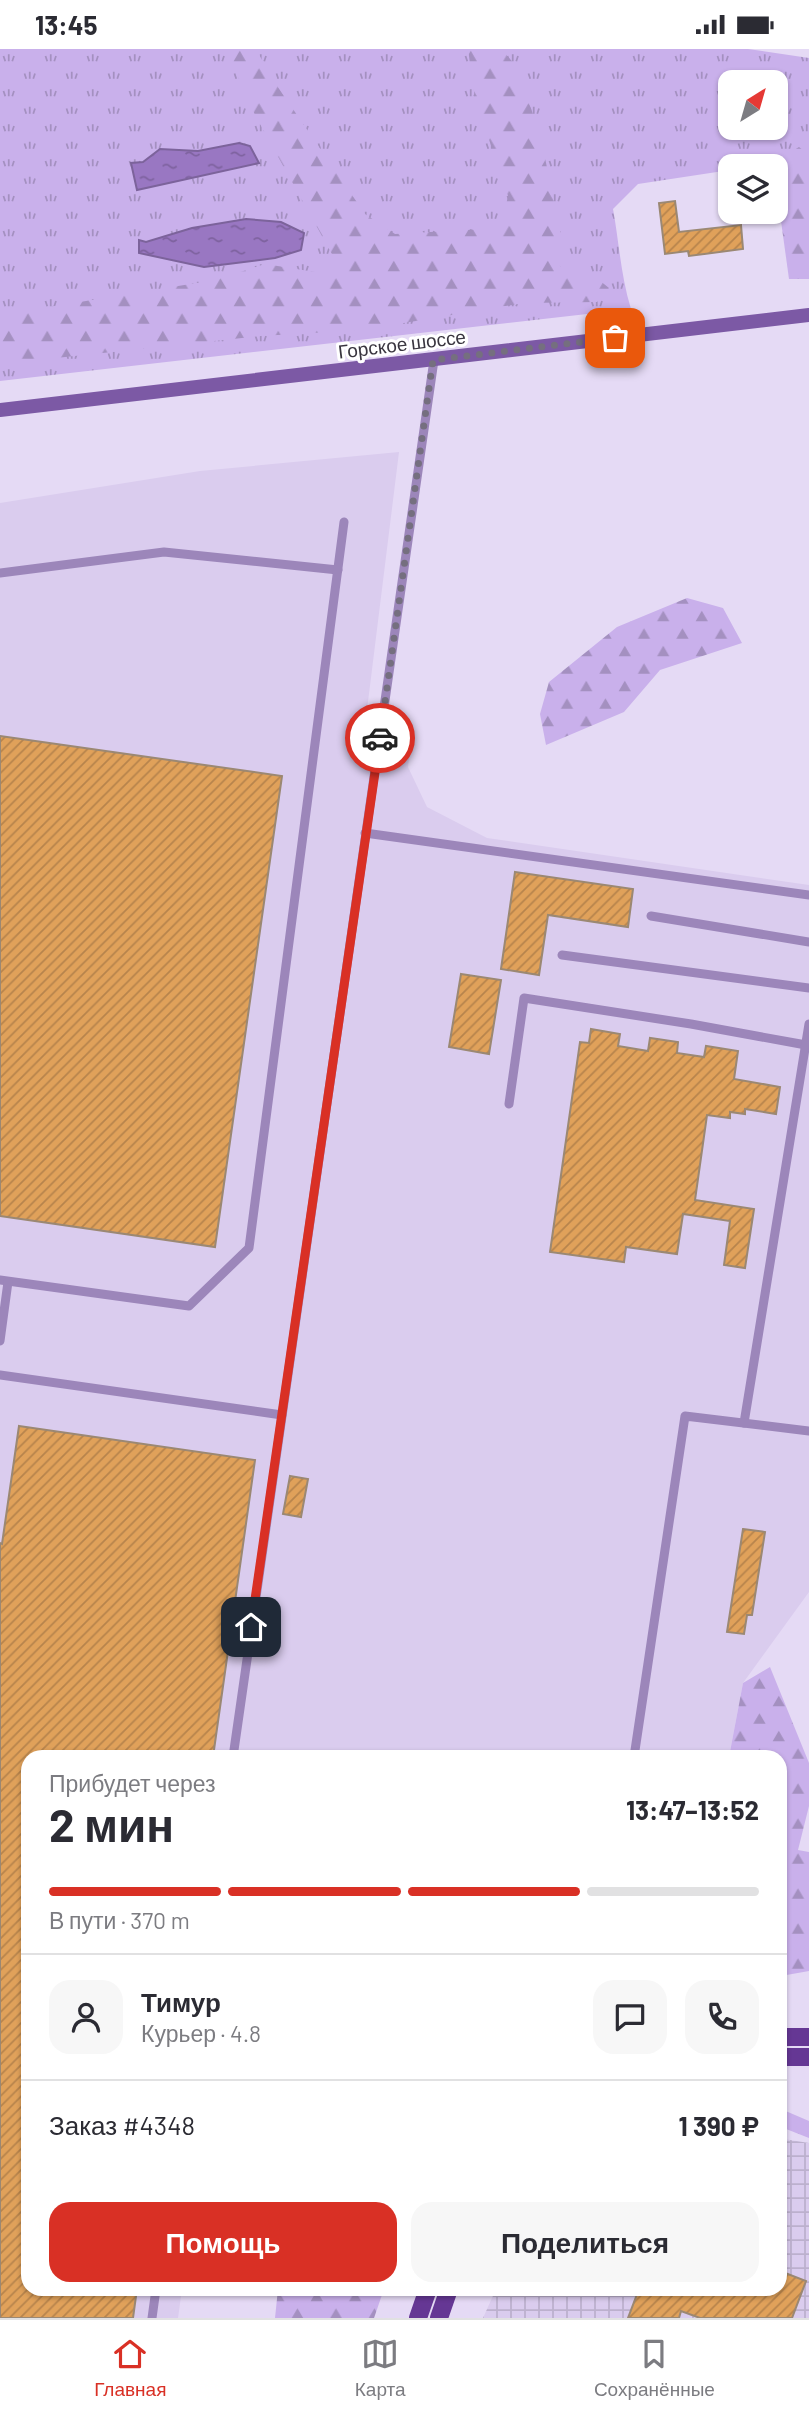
<!DOCTYPE html>
<html lang="ru">
<meta charset="utf-8">
<style>
:root{--surface:#fff;--page:#f7f7f7;--text:#2b2b33;--muted:#7c7c81;--line:#e1e1e2;--accent:#d93025}
body{margin:0;font-family:Barlow,sans-serif;background:var(--page);color:var(--text);height:100vh;display:flex;flex-direction:column;font-size:26px;white-space:nowrap}
*{box-sizing:border-box;margin:0}
p{font-size:23px;color:var(--muted)}
.icon{flex:none;width:38px;height:38px;fill:none;stroke:currentColor;stroke-width:2;stroke-linecap:round;stroke-linejoin:round}
.map{position:relative;flex:1;overflow:hidden}
.details{position:absolute;left:21px;top:1701px;width:766px;height:546px;display:flex;flex-direction:column;background:var(--surface);border-radius:21px;box-shadow:0 2px 5px #0004}
.details>*{flex:none}
.needle{width:46px;rotate:37deg}
.fabs{position:absolute;left:718px;top:21px;display:grid;gap:14px}
.fabs a{display:grid;place-items:center;width:70px;height:70px;border-radius:14px;background:var(--surface);box-shadow:0 2px 5px #0004;font-size:35px}
.pin{position:absolute;display:grid;place-items:center;width:60px;height:60px;color:#fff;margin:-30px;border-radius:14px;box-shadow:0 4px 10px #0006}
.courier{position:absolute;display:grid;place-items:center;width:70px;height:70px;margin:-35px;border:5px solid #d93025;border-radius:50%;background:#fff;color:#222;box-shadow:0 2px 9px #0007}
.headline em{font-style:normal;font-weight:700}
.headline div{display:flex;flex-direction:column-reverse}
.headline{display:flex;align-items:center;justify-content:space-between;height:119px;padding:0 28px}
h1{font-size:46px;font-weight:700;line-height:52px}
.bar{display:grid;grid-template-columns:repeat(4,1fr);gap:10px 7px;align-content:center;height:84px;padding:0 28px}
.bar i{height:9px;border-radius:5px;background:var(--line)}
.bar .selected{background:var(--accent)}
.bar p{grid-column:span 4}
.line{display:flex;align-items:center;gap:18px;padding:0 28px;border-top:2px solid var(--line)}
.line div{flex:1}
.round{display:grid;place-items:center;flex:none;width:74px;height:74px;border-radius:21px;background:var(--page)}
.primary-button{display:flex;gap:14px;margin-top:auto;padding:14px 28px}
.primary-button a{flex:1;height:80px;border-radius:21px;background:var(--accent);color:#fff;font-size:28px;font-weight:700;line-height:80px;text-align:center}
.primary-button a+a{background:var(--page);color:var(--text)}
.status{display:flex;justify-content:space-between;align-items:center;height:49px;padding:0 35px;background:var(--surface);direction:ltr}
.status svg{height:19px;fill:currentColor}
.tabs{display:flex;justify-content:space-around;align-items:center;height:98px;border-top:2px solid var(--line);background:var(--surface);font-size:19px;color:var(--muted)}
.tabs a{display:grid;justify-items:center;gap:4px}
.tabs .selected{color:var(--accent)}
.map>svg:first-child{display:block}
.built{fill:#daccee}
.industrial{fill:url(#industrial-grid)}
.grass{fill:url(#grass-tufts);fill-rule:evenodd}
.forest{fill:url(#forest-firs)}
.water{fill:url(#water-ripples);stroke:#7c639b;stroke-width:2}
.building{fill:url(#building-hatch);stroke:#9b8873;stroke-width:2}
.lines{fill:none;stroke-linecap:round;stroke-linejoin:round}
.service{stroke:#9c86ba;stroke-width:9}
.secondary{stroke:#7c59a5;stroke-width:14}
.primary{stroke:#653794;stroke-width:18}
.done{stroke:#756f7f;stroke-width:7;stroke-dasharray:0 12.6}
.route{stroke:#d93025;stroke-width:9}
.labels{text-anchor:middle;stroke-width:6;stroke-linejoin:round;paint-order:stroke}
.street-label{font-size:19px;fill:#39353f;stroke:#fff}
</style>
<div class="status"><b>13:45</b><svg viewBox="0 0 49 12"><path d="M0 12V9h3v3zM5 12V6h3v6zM10 12V3h3v9zM15 12V0h3v12zM26 1h20v11H26zM47 4h2v5h-2z"/></svg></div>
<div class="map">
<svg width="809" height="2269" viewBox="0 0 809 2269">
<defs>
<pattern id="industrial-grid" width="8" height="8" patternUnits="userSpaceOnUse" patternTransform="scale(1.75)"><rect width="8" height="8" fill="#daccee"/><path d="M0 4h8M4 0v8" fill="none" stroke="#bcb0cd"/></pattern>
<pattern id="grass-tufts" width="24" height="20" patternUnits="userSpaceOnUse" patternTransform="scale(1.75)"><rect width="24" height="20" fill="#c9b0eb"/><path d="M3 7l-1-3M5 7V3M7 7l1-3M15 17l-1-3M17 17v-4M19 17l1-3" fill="none" stroke="#a490c0"/></pattern>
<pattern id="forest-firs" width="22" height="20" patternUnits="userSpaceOnUse" patternTransform="scale(1.75)"><rect width="22" height="20" fill="#c9b0eb"/><path d="M5 1l3.5 6h-7zM16 11l3.5 6h-7z" fill="#a490c0"/></pattern>
<pattern id="water-ripples" width="26" height="14" patternUnits="userSpaceOnUse" patternTransform="scale(1.75)"><rect width="26" height="14" fill="#9977c2"/><path d="M2 4q2-2 4 0t4 0M15 11q2-2 4 0t4 0" fill="none" stroke="#7e629f"/></pattern>
<pattern id="building-hatch" width="6" height="6" patternUnits="userSpaceOnUse" patternTransform="scale(1.75)"><rect width="6" height="6" fill="#e0a15a"/><path d="M-1 1l2-2M0 6l6-6M5 7l2-2" fill="none" stroke="#b7844c"/></pattern>
</defs>
<rect width="100%" height="100%" fill="#e5daf5"/>
<path class="built" d="M 399,403 L 365,677 L 412,685 L 408,718 L 427,758 L 487,789 L 809,836 L 809,1543 L 743,1634 L 729,1708 L 28,1708 L 28,2240 L 182,2240 L 178,2269 L 0,2269 L 0,454 L 200,422 Z"/>
<path class="industrial" d="M 784,2090 L 809,2094 L 809,2269 L 483,2269 L 496,2240 L 780,2240 L 781,2092 Z"/>
<path class="grass" d="M 0,0 L 748,0 L 809,9 L 809,119 L 773,114 L 730,117 L 730,121 L 638,135 L 613,160 C 619,193 621,228 631,260 L 0,332 ZM 730,33 L 775,33 L 775,79 L 730,79 Z"/>
<g class="forest">
<path d="M 226,0 L 256,0 L 273,31 L 365,165 L 395,185 L 501,179 L 508,147 L 475,49 L 468,0 L 501,0 L 518,19 L 541,90 L 562,190 L 553,209 L 566,223 L 594,227 L 609,239 L 597,253 L 524,254 L 362,281 L 261,287 L 0,315 L 0,266 L 215,231 L 265,215 L 334,226 L 338,216 L 255,66 Z"/>
<path d="M 799,98 L 809,106 L 809,230 L 789,230 L 773,114 Z"/>
<path d="M 687,549 L 723,559 L 742,594 L 660,621 L 624,663 L 546,696 L 540,665 L 549,633 L 617,578 Z"/>
<path d="M 770,1618 L 809,1714 L 809,1757 L 798,1801 L 809,1803 L 809,1922 L 781,1927 L 780,1708 L 729,1708 L 743,1634 Z"/>
<path d="M 781,2060 L 809,2072 L 809,2089 L 781,2078 Z"/>
<path d="M 278,2240 L 384,2240 L 374,2269 L 275,2269 Z"/>
</g>
<g class="water">
<path d="M 239,94 L 250,97 L 259,114 L 137,141 L 131,114 L 143,113 L 160,100 L 198,102 Z"/>
<path d="M 246,170 L 281,173 L 304,184 L 301,201 L 275,209 L 204,218 L 139,204 L 139,191 L 146,193 L 192,179 Z"/>
</g>
<g class="building">
<path d="M 675,152 L 679,183 L 741,176 L 743,200 L 689,207 L 688,202 L 665,205 L 659,154 Z"/>
<path d="M 0,687 L 282,727 L 215,1198 L 0,1167 Z"/>
<path d="M 515,823 L 633,840 L 628,878 L 548,866 L 539,926 L 501,920 Z"/>
<path d="M 461,925 L 501,931 L 489,1005 L 449,998 Z"/>
<path d="M 591,980 L 620,985 L 618,997 L 648,1002 L 650,989 L 678,993 L 677,1004 L 704,1008 L 706,997 L 738,1002 L 734,1030 L 780,1038 L 776,1065 L 745,1060 L 745,1065 L 730,1063 L 730,1069 L 707,1066 L 695,1151 L 754,1160 L 745,1219 L 724,1216 L 730,1172 L 683,1165 L 677,1205 L 626,1198 L 624,1213 L 550,1203 L 580,993 L 589,994 Z"/>
<path d="M 19,1377 L 255,1411 L 213,1708 L 28,1708 L 28,2240 L 137,2240 L 133,2269 L 0,2269 L 0,1494 L 2,1495 Z"/>
<path d="M 290,1427 L 308,1430 L 301,1468 L 283,1465 Z"/>
<path d="M 743,1480 L 765,1483 L 752,1566 L 747,1566 L 744,1585 L 727,1583 Z"/>
<path d="M 780,2222 L 806,2232 L 792,2269 L 700,2269 L 681,2262 L 679,2269 L 628,2269 L 639,2240 L 780,2240 Z"/>
</g>
<g class="lines">
<g class="service">
<path d="M 0,524 L 164,503 L 338,521"/>
<path d="M 365,784 L 809,846"/>
<path d="M 651,867 L 809,893"/>
<path d="M 562,906 L 809,939"/>
<path d="M 509,1055 L 524,949 L 691,975 L 806,996"/>
<path d="M 0,1231 L 189,1257 L 249,1199 L 344,473"/>
<path d="M 0,1292 L 8,1233"/>
<path d="M 0,1326 L 282,1366"/>
<path d="M 744,1374 L 809,975"/>
<path d="M 233,1708 L 434,311"/>
<path d="M 634,1708 L 685,1367 L 809,1382"/>
<path d="M 152,2269 L 156,2240"/>
</g>
<path class="secondary" d="M 0,361 L 809,266"/>
<g class="primary">
<path d="M 780,1988 L 809,1988"/>
<path d="M 780,2008 L 809,2008"/>
<path d="M 418,2269 L 428,2240"/>
<path d="M 439,2269 L 449,2240"/>
</g>
</g>
<g class="lines">
<path class="done" d="M 380,689 L 433,311 L 615,289"/>
<path class="route" d="M 251,1578 L 380,689"/>
</g>
<g class="labels">
<g class="street-label">
<text transform="translate(402 295) rotate(-7)" y="7">Горское шоссе</text>
</g>
</g>
</svg>
<div class="fabs">
<a><svg class="needle" viewBox="-14 -14 28 28"><path d="M0-13l5 13h-10z" fill="#e53935"/><path d="M0 13l5-13h-10z" fill="#7c7c81"/></svg></a>
<a><svg class="icon" aria-label="layers" viewBox="0 0 24 24"><path d="M12 4l9 5-9 5-9-5zM3 14l9 5 9-5"/></svg></a>
</div>
<div class="pin" style="left:615px;top:289px;background:#ea580c"><svg class="icon" aria-label="bag" viewBox="0 0 24 24"><path d="M5 8h14l-1 12H6zM9 8a3 3 0 0 1 6 0"/></svg></div>
<div class="pin" style="left:251px;top:1578px;background:#1f2937"><svg class="icon" aria-label="home" viewBox="0 0 24 24"><path d="M3 11l9-7 9 7M6 9v11h12V9"/></svg></div>
<div class="courier" style="left:380px;top:689px"><svg class="icon" aria-label="car" viewBox="0 0 24 24"><path d="M5 17H2v-5l4-1 3-4h7l3 4 3 1v5h-3M9 17h6M6 11h13"/><circle cx="7" cy="17" r="2"/><circle cx="17" cy="17" r="2"/></svg></div>
<section class="details">
<div class="headline"><div><h1>2 мин</h1><p>Прибудет через</p></div><em>13:47–13:52</em></div>
<div class="bar"><i class="selected"></i><i class="selected"></i><i class="selected"></i><i></i><p>В пути · 370 m</p></div>
<div class="line" style="height:126px"><a class="round"><svg class="icon" aria-label="person" viewBox="0 0 24 24"><circle cx="12" cy="8" r="4"/><path d="M4 21q1-7 8-7t8 7"/></svg></a><div><b>Тимур</b><p>Курьер · 4.8</p></div><a class="round"><svg class="icon" aria-label="chat" viewBox="0 0 24 24"><path d="M4 5h16v11H9l-5 4z"/></svg></a><a class="round"><svg class="icon" aria-label="phone" viewBox="0 0 24 24"><path d="M5 4h4l2 5-3 2q2 4 5 5l2-3 5 2v4C11 20 4 13 5 4z"/></svg></a></div>
<div class="line" style="height:91px"><div>Заказ #4348</div><b>1 390 ₽</b></div>
<div class="primary-button"><a>Помощь</a><a>Поделиться</a></div>
</section>
</div>
<nav class="tabs">
<a class="selected"><svg class="icon" aria-label="home" viewBox="0 0 24 24"><path d="M3 11l9-7 9 7M6 9v11h12V9"/></svg>Главная</a>
<a><svg class="icon" aria-label="map" viewBox="0 0 24 24"><path d="M3 6l6-2 6 2 6-2v14l-6 2-6-2-6 2zM9 4v14M15 6v14"/></svg>Карта</a>
<a><svg class="icon" aria-label="saved" viewBox="0 0 24 24"><path d="M7 4h10v16l-5-4-5 4z"/></svg>Сохранённые</a>
</nav>
